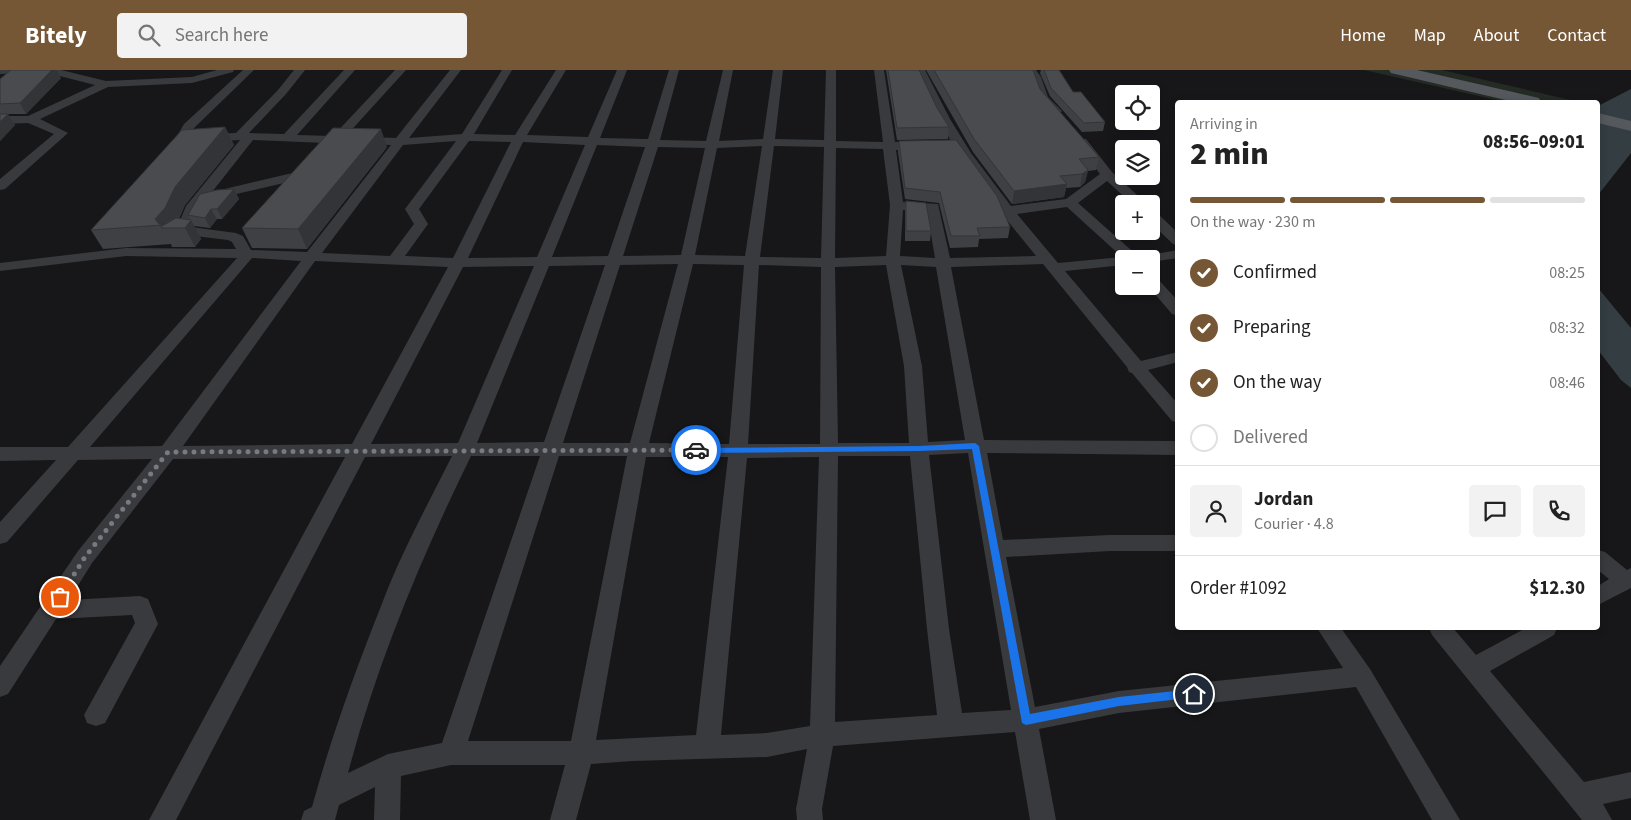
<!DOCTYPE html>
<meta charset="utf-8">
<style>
:root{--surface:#fff;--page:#f2f2f2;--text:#222;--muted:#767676;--line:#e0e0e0;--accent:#755635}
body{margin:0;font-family:"Source Sans 3",sans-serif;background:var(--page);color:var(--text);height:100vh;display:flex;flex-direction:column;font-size:19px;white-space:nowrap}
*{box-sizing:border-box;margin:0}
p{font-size:16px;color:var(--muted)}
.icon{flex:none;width:28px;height:28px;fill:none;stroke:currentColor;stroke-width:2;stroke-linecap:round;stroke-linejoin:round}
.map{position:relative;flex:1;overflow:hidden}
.side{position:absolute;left:1175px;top:30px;width:425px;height:530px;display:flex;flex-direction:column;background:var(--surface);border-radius:5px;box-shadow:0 2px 8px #0003}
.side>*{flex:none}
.fabs{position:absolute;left:1115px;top:15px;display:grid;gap:10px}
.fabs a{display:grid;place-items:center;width:45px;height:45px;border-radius:5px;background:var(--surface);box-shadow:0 2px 8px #0003;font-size:25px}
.pin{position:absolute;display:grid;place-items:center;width:42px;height:42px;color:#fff;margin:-21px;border:2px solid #fff;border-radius:50%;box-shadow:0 1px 5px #0007}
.courier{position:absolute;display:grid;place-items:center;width:50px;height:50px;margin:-25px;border:4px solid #1a73e8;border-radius:50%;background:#fff;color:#222;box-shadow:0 1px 6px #0007}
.head em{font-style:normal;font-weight:800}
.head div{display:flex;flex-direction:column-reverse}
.head{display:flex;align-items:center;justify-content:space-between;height:85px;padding:0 15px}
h1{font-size:32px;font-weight:800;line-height:38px}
.bar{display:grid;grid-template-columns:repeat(4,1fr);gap:8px 5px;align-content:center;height:60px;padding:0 15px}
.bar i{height:6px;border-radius:4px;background:var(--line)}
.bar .current{background:var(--accent)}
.bar p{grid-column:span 4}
.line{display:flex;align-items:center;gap:12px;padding:0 15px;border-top:1px solid var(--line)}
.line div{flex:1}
.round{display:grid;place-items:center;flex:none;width:52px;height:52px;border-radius:5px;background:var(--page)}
ol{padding:0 15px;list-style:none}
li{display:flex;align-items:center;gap:15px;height:55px}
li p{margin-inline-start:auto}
li .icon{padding:5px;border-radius:50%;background:var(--accent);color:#fff;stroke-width:4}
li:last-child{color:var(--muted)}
li i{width:28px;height:28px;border:2px solid var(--line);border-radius:50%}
header{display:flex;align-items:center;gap:30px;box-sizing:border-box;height:70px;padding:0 25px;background:var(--accent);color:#fff}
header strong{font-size:24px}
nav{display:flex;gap:28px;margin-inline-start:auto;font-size:18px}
.search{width:350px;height:45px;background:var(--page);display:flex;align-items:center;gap:12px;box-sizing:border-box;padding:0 18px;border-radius:5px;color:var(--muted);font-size:19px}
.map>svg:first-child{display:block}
.green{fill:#242a24}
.water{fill:#343e42}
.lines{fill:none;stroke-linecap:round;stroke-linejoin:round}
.minor{fill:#393a3d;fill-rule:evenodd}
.primary{fill:#55585c;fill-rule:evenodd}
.wall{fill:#3f4043}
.shaded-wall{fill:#333437}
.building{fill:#494b4e;stroke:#333437}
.route{fill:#1a73e8}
.done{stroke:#777a80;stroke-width:5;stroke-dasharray:0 9}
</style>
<header>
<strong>Bitely</strong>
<div class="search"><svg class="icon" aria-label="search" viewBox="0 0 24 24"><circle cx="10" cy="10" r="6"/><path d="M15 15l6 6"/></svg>Search here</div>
<nav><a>Home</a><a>Map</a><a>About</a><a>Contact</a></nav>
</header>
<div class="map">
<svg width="1631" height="750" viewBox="0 0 1631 750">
<rect width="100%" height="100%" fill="#171719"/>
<path class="green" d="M 1364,0 L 1442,0 L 1579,32 L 1505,32 Z"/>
<g class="water">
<path d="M 1631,19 L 1631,83 L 1598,125 L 1598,36 Z"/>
<path d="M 1598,218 L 1631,258 L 1631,318 L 1621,310 L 1598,280 Z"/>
</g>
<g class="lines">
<g class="minor">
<path d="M 0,0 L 33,0 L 28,3 L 0,4 Z"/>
<path d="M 43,0 L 61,0 L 106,11 L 192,7 L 217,0 L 234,0 L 233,2 L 192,13 L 108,17 L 40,49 L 68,63 L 5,119 L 0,120 L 0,109 L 54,64 L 28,53 L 0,54 L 0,46 L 28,46 L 95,15 L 44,2 Z"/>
<path d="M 243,0 L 254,0 L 193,59 L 190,65 L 236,63 L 278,20 L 294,0 L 305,0 L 286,24 L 249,63 L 284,64 L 344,0 L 355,0 L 297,65 L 333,66 L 395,0 L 406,0 L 346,66 L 396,68 L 450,0 L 461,0 L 409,68 L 462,64 L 502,0 L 512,0 L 474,64 L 515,65 L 556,0 L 566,0 L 527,65 L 588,67 L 617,0 L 627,0 L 600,68 L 648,69 L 669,0 L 679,0 L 660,70 L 706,71 L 723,0 L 733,0 L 719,71 L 763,69 L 773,0 L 783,0 L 775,69 L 824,70 L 826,0 L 836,0 L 836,71 L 883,72 L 874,0 L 884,0 L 895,72 L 951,71 L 938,49 L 915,0 L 925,0 L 950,49 L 971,83 L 1011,136 L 1066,129 L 1100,104 L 1076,72 L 1078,69 L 1086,69 L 1112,102 L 1147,134 L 1132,134 L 1107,111 L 1078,133 L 1139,187 L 1178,180 L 1178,188 L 1151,192 L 1151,189 L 1124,189 L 1124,195 L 1065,201 L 1141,291 L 1178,282 L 1178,292 L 1148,300 L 1178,334 L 1178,353 L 1172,351 L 1132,303 L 1129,302 L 1127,297 L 1043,194 L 951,197 L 984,370 L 1178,371 L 1178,385 L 987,383 L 1003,470 L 1110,465 L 1178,465 L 1178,481 L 1110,481 L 1006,487 L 1035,637 L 1119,621 L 1343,598 L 1317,558 L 1341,558 L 1370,599 L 1460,750 L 1432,750 L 1356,617 L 1119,643 L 1039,659 L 1056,750 L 1030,750 L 1015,662 L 833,676 L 822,739 L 823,750 L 797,750 L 796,739 L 807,679 L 767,687 L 633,691 L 591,694 L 576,750 L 550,750 L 565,695 L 451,695 L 401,706 L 400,750 L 374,750 L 375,717 L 339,735 L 335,750 L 301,750 L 304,741 L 312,737 C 331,667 356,599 383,531 C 402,481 428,434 452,386 L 365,387 L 176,750 L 149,750 L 345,387 L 173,389 L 92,493 L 69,530 L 140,526 L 148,529 L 158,554 L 105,653 L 96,656 L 87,653 L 84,645 L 135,553 L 132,545 L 56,549 L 8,624 L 0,627 L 0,596 L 78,481 L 152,389 L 78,390 L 7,472 L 0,474 L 0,452 L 56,390 L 0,391 L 0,377 L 68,377 L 237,188 L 126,186 L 0,201 L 0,193 L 126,178 L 236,179 L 232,172 L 228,170 L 186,165 C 181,170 178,173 170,171 L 168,168 L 177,158 L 186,136 L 240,70 L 189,73 L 177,66 L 184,54 ZM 253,70 L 326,73 L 324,76 L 330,80 L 334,79 L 339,73 L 391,75 L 307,182 L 251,180 L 243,166 L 236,163 L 191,157 L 198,140 L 206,129 L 210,130 L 310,107 L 316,98 L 310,94 L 305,95 L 301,101 L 212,122 ZM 456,71 L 405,139 L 414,154 L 390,186 L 322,183 L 403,75 ZM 469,71 L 511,72 L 453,188 L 405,186 L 428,154 L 419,139 ZM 523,72 L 585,75 L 537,187 L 468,188 ZM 597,75 L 645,77 L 608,186 L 552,187 ZM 762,76 L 745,186 L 695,185 L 717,78 ZM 774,76 L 824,77 L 821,188 L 760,187 ZM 658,77 L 705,78 L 681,185 L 623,186 ZM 836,78 L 883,79 L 890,135 L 886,186 L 835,188 ZM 956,79 L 1002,144 L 1036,186 L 950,188 L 938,134 L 903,132 L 896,80 ZM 1067,137 L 1122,187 L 1058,193 L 1017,144 ZM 903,140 L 927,141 L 935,188 L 900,186 ZM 252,188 L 301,191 L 162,376 L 90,377 ZM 315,191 L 448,197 L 352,374 L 183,376 ZM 678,194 L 630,373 L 563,373 L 620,195 ZM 693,194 L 744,195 L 729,374 L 649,373 ZM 605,195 L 544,372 L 477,373 L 549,196 ZM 759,195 L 821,197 L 820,374 L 748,374 ZM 886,195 L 904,296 L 909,373 L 838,373 L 835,197 ZM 901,195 L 936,197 L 965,370 L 928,372 L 922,296 ZM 534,196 L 458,373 L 371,374 L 463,197 ZM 968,383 L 1011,640 L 962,643 L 949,559 L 929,385 ZM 471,386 L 540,386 L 442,673 L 388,684 L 348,703 C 377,593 421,488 471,386 ZM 559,386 L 627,386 L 571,671 L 468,671 ZM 838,386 L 910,386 L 927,559 L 937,645 L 835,652 ZM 646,387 L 728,387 L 696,665 L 596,670 ZM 819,387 L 810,656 L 767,663 L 721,665 L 747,388 Z"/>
<path d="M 1026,0 L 1036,0 L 1041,7 L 1048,27 L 1062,41 L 1060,43 L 1052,43 L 1037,28 L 1031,7 Z"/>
<path d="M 1151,141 L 1156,142 L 1178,163 L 1178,175 L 1173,174 L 1151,153 Z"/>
<path d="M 1151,206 L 1156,207 L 1178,231 L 1178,246 L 1172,244 L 1148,216 L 1151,216 Z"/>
<path d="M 1598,480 L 1605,482 L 1627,500 L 1631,498 L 1631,518 L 1598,535 L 1598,516 L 1609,509 L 1598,500 Z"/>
<path d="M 1429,558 L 1453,558 L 1476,585 L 1526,558 L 1557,558 L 1554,565 L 1490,601 L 1584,712 L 1631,702 L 1631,728 L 1603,734 L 1612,750 L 1582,750 L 1432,565 Z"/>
</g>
<g class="primary">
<path d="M 1389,0 L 1417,0 L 1539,28 L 1541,32 L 1514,32 L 1391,3 Z"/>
<path d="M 1598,43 L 1631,51 L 1631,61 L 1598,53 Z"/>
</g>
</g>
<g class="wall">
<path d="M 886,0 L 919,0 L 937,38 L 949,57 L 948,69 L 897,70 Z"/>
<path d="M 926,0 L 1033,0 L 1040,19 L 1099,87 L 1096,100 L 1088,101 L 1085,112 L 1080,117 L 1066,118 L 1064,127 L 1012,134 L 973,82 Z"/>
<path d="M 1041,0 L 1059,0 L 1073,22 L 1105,52 L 1103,61 L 1082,62 L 1050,26 L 1040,3 Z"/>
<path d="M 61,8 L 26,44 L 8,44 L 15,55 L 0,71 L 0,9 Z"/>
<path d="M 225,57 L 234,75 L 185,135 L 179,149 L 191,150 L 188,145 L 234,119 L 239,129 L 222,149 L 217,149 L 210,158 L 194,156 L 201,169 L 195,177 L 172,177 L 171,174 L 103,179 L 91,160 Z"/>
<path d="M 899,71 L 1010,157 L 1008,168 L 979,169 L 978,177 L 950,178 L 939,133 L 905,129 L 898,82 Z"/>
<path d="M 387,77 L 307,179 L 252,178 L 242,158 Z"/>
<path d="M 906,131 L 931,161 L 930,171 L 905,171 L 905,141 Z"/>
</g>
<g class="shaded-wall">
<path d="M 52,0 L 56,0 L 61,8 L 26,44 L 20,33 Z"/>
<path d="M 8,44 L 15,55 L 0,71 L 0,52 Z"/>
<path d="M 225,57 L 234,75 L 185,135 L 175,157 L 159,156 L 155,149 L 175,117 Z"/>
<path d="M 381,59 L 387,77 L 307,179 L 298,159 Z"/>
<path d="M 1088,100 L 1085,112 L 1080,117 L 1082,104 Z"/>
<path d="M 1067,114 L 1064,127 L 1012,134 L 1014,121 Z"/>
<path d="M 234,119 L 239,129 L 222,149 L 217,139 Z"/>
<path d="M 211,139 L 217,149 L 210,158 L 205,148 Z"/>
<path d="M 191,150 L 201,169 L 195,177 L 185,158 Z"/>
</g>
<g class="building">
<path d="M 11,0 L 52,0 L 20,33 L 0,34 L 0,9 Z"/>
<path d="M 888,0 L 919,0 L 937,38 L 949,57 L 897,58 Z"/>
<path d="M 934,0 L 1033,0 L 1040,19 L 1099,87 L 1079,89 L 1088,100 L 1082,104 L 1060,106 L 1067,114 L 1014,121 L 974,69 Z"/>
<path d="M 1044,0 L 1059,0 L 1073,22 L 1081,22 L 1105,52 L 1084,53 L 1051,18 Z"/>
<path d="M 0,44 L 8,44 L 0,52 Z"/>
<path d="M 225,57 L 175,117 L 165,138 L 155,149 L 159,154 L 164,155 L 176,148 L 191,150 L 185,158 L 161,158 L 163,155 L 91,160 L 182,60 Z"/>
<path d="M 333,58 L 381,59 L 298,159 L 242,158 Z"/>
<path d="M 956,70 L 997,126 L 1010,157 L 977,158 L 980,166 L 951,166 L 940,122 L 905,118 L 899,71 Z"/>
<path d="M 234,119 L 217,139 L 211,139 L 205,148 L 188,145 L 200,124 L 217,120 Z"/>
<path d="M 906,131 L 926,133 L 931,161 L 906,161 Z"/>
</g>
<path class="route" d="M 975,373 L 979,376 L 1030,644 L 1119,627 L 1194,619 L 1197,621 L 1199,624 L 1197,627 L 1119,636 L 1026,655 L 1022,653 L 972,379 L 919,381 L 696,383 L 692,380 L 696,378 L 919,376 Z"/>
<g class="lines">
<path class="done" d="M 60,527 L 85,487 L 168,382 L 696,380"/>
</g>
</svg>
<div class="fabs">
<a><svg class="icon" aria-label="locate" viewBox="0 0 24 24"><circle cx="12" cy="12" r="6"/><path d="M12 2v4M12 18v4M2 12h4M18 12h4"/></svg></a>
<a><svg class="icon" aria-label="layers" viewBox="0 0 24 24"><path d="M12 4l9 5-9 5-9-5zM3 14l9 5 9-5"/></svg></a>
<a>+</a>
<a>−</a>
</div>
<div class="pin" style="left:60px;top:527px;background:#ea580c"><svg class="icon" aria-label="bag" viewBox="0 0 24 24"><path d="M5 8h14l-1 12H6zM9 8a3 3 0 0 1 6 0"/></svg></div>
<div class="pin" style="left:1194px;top:624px;background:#1f2937"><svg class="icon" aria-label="home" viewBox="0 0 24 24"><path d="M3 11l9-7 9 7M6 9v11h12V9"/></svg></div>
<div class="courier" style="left:696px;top:380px"><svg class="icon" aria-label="car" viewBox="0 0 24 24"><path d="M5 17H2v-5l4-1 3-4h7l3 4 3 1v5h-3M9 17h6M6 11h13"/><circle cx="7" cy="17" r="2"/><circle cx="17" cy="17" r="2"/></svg></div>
<section class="side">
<div class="head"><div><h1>2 min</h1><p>Arriving in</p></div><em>08:56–09:01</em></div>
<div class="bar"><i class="current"></i><i class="current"></i><i class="current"></i><i></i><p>On the way · 230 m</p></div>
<ol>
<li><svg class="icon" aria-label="check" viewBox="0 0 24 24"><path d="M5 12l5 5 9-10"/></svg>Confirmed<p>08:25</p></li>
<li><svg class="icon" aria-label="check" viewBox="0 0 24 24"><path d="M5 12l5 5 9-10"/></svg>Preparing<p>08:32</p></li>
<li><svg class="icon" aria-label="check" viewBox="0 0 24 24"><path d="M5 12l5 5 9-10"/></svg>On the way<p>08:46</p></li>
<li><i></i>Delivered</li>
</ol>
<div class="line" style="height:90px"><a class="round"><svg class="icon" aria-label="person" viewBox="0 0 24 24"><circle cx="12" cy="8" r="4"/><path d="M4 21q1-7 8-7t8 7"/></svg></a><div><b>Jordan</b><p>Courier · 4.8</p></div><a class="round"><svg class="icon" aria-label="chat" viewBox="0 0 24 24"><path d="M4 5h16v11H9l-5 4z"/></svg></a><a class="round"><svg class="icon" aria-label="phone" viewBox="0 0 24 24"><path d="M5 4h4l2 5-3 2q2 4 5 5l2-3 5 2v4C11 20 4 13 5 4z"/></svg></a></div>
<div class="line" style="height:65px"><div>Order #1092</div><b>$12.30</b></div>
</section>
</div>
